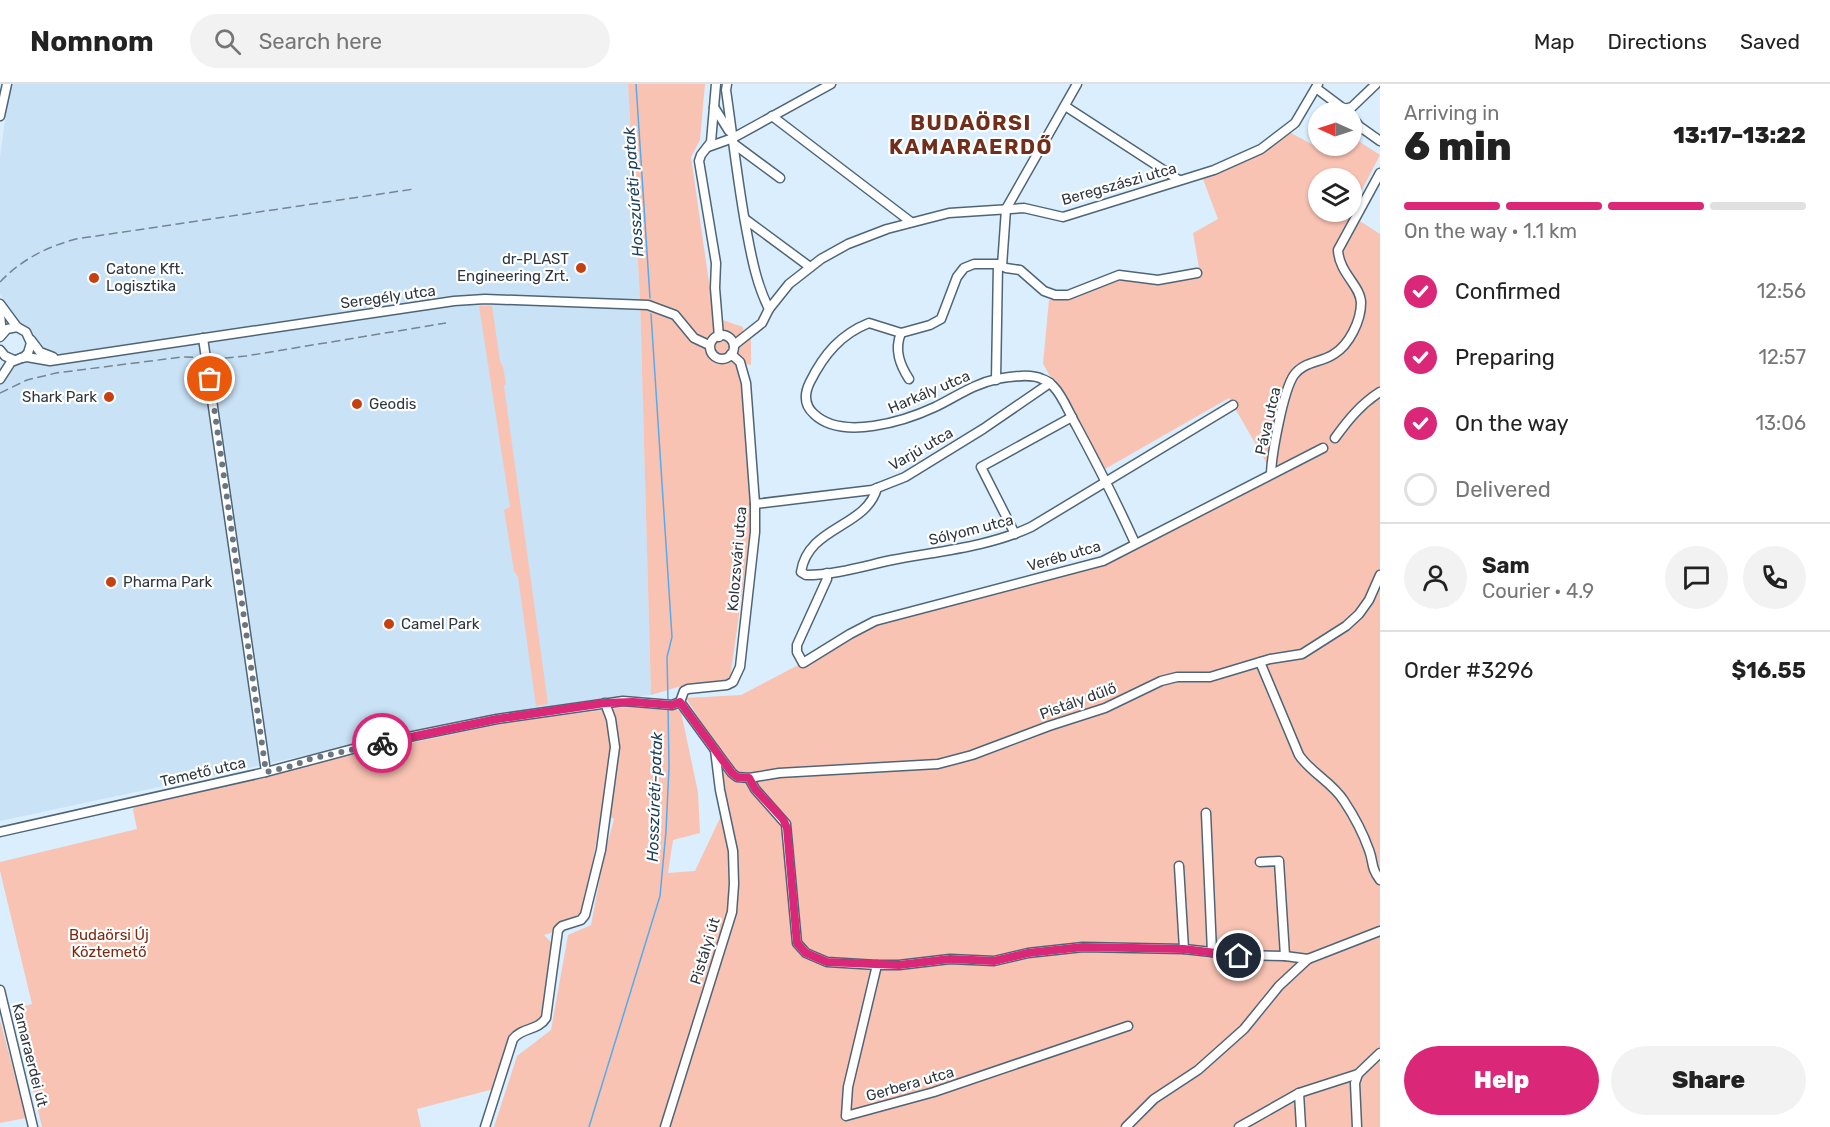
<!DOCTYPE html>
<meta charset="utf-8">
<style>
:root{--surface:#fff;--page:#f2f2f2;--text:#222;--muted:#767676;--line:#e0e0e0;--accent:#db2777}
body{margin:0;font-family:Rubik,sans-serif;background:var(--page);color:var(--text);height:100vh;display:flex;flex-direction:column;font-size:22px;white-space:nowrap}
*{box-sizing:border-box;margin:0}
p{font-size:20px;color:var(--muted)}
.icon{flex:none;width:33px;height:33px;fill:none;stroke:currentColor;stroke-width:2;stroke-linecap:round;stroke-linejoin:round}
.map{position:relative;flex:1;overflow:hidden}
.panel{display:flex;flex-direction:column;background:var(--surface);width:450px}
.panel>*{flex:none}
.needle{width:39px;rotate:273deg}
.fabs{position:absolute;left:1308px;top:18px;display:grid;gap:12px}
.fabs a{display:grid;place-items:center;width:54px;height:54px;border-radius:50%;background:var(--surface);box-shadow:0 2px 4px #0004;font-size:30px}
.pin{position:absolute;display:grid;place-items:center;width:51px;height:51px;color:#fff;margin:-26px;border:3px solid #fff;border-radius:50%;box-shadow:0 2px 6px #0007}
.courier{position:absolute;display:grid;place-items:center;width:60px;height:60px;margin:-30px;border:4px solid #db2777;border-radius:50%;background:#fff;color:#222;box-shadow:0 2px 8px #0007}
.overview em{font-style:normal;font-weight:800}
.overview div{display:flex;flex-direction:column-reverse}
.overview{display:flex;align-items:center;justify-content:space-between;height:102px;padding:0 24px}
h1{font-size:39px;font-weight:800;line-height:45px}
.bar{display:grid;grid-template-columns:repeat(4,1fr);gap:9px 6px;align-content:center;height:72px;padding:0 24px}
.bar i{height:8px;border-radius:4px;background:var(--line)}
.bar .selected{background:var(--accent)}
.bar p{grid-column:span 4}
.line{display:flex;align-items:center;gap:15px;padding:0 24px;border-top:2px solid var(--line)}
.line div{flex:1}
.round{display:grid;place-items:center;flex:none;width:63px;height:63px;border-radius:32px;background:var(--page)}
ol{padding:0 24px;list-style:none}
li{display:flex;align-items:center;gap:18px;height:66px}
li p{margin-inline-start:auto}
li .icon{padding:6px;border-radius:50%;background:var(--accent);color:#fff;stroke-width:4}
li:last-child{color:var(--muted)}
li i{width:33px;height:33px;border:3px solid var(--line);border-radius:50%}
.primary-button{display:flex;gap:12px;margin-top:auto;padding:12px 24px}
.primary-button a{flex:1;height:69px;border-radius:36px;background:var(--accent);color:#fff;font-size:24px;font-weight:800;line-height:69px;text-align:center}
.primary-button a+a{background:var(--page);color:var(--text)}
header{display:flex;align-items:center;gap:36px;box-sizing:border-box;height:84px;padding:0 30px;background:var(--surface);border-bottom:2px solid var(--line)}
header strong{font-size:28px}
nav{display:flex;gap:33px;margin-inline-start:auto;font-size:21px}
.search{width:420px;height:54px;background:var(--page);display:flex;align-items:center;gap:15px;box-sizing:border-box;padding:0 21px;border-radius:33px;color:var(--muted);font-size:22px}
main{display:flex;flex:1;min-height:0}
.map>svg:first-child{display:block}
.built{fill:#c9e2f6}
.green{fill:#f9c3b3}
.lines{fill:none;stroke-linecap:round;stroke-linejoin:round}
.stream{stroke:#56abeb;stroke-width:1.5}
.minor-casing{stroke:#4f6576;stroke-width:11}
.minor{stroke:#fff;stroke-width:8}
.rail{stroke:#778590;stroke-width:1.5;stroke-dasharray:9 4.5;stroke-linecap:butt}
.done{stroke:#6a7782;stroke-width:6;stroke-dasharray:0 10.8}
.route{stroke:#db2777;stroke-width:8}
.poi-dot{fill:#c7400f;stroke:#fff;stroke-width:2}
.labels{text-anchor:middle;stroke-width:4.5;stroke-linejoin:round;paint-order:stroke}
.street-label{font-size:15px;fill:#2e373f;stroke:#fff}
.poi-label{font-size:15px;fill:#2e373f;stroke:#fff;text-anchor:start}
.park-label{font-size:15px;fill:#7f290e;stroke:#fff}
.water-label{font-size:16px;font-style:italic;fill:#1b3f59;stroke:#fff}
.district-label{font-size:21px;font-weight:bold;letter-spacing:1.5px;fill:#712e1a;stroke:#fff}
</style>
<header>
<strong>Nomnom</strong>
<div class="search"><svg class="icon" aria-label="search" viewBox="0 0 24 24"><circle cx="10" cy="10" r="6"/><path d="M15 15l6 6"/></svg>Search here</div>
<nav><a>Map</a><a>Directions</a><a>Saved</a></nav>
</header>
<main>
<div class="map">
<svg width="1380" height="1043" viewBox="0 0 1380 1043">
<rect width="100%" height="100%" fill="#daeefe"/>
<path class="built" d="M 13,0 L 628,0 L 640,216 L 651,611 L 476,635 L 0,737 L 0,299 L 17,280 L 32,273 L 35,265 L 35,253 L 25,243 L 17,239 L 0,210 L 0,73 L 8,16 Z"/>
<g class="green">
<path d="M 628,0 L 705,0 L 700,56 L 691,73 L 714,233 L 743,243 L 744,256 L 751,253 L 751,281 L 745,280 L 754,423 L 730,595 L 725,598 L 678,603 L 651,611 L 640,216 Z"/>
<path d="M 1289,48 L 1323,66 L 1325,62 L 1352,62 L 1352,53 L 1380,71 L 1352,125 L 1352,94 L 1318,94 L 1318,128 L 1350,128 L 1349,130 L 1380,150 L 1380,1043 L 494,1043 L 517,972 L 551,946 L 568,851 L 591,841 L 604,772 L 614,735 L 601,728 L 590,795 L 581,830 L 558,838 L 551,849 L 544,851 L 552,859 L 541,934 L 511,949 L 494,1005 L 417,1025 L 421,1043 L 42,1043 L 14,925 L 32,920 L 0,787 L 0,778 L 137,745 L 133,726 L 135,721 L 320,678 L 510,638 L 626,623 L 676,625 L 681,628 L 698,708 L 700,749 L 673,756 L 668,789 L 695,787 L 720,734 L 713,657 L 686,614 L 741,611 L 806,577 L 875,535 L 1084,483 L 1273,390 L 1229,314 L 1105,385 L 1043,280 L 1049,216 L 1069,216 L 1119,196 L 1134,196 L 1154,200 L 1200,190 L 1193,149 L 1218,135 L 1203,95 L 1263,69 Z"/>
<path d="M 479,222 L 492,222 L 500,277 L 503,283 L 506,300 L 504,302 L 548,620 L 536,622 L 518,493 L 514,487 L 504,426 L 510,423 Z"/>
<path d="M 0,936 L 26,1034 L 0,1039 Z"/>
</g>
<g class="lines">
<g class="stream">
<path d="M 636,0 L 650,214"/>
<path d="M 651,230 L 672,553 L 667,573 L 668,618"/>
<path d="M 589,1043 L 660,812 L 666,747 L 669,683 L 668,623"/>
</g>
<g class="minor-casing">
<g id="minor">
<path d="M 716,0 L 711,58 L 701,71 L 699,77 L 716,179 L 715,204 L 719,253"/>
<path d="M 727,0 L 726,6 C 733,54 738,102 747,149 C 752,176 757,201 769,225"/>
<path d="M 1316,4 L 1344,25 L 1352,23 L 1376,0"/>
<path d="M 1065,22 L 1179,96"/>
<path d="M 714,23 L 729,47"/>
<path d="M 0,32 L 7,0"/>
<path d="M 772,32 L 911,138"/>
<path d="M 1352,33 L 1359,42 L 1380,57"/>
<path d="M 734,60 L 780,94"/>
<path d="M 708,63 L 733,54 L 831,0"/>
<path d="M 745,135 L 810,183"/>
<path d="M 1002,182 L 1006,125 L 1077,0"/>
<path d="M 0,220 L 17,243 L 26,248 L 31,259 L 28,269 L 24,273 L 11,278 L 0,295"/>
<path d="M 0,231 L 2,249"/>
<path d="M 901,249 C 894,266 900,281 909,295"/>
<circle cx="722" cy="263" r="12"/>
<path d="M 0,253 L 7,245 L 17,243"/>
<path d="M 203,254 L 266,688"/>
<path d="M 31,256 L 40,268 L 53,273"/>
<path d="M 734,261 L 762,239 L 769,225 L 789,200 L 821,175 L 848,160 L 887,145 L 949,129 L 1024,124 L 1063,133 L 1214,86 L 1261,65 L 1295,39 L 1318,0"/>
<path d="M 0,266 L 5,272 L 14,276"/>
<path d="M 21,274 L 27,273 L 50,277 L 454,217 L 485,215 L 648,221 L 675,231 L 694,254 L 709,261"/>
<path d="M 996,296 L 998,180"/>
<path d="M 1335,354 C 1348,336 1361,320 1380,308"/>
<path d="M 1271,389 C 1272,369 1283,307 1294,291 C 1304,277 1321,279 1334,270 C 1349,261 1361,237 1361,219 C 1361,202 1339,189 1338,166 L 1380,89"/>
<path d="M 877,404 C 866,444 808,442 801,488 L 806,491 C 835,491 864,482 892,476 C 939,467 988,463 1031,443 L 1233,321"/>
<path d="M 755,420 L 872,406 L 905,393 L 983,345 L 1050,299"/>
<path d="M 1015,450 L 981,383 L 1072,333"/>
<path d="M 1135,459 C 1117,419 1097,380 1076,341 C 1069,329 1063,312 1053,302 C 1050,299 1046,296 1042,295 C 1030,289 1009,293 997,295 C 973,300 956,313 935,323 C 905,337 842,357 814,330 C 804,321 804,310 810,298 C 824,270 841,250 869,239 L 901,249 L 930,241 L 941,235 L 957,193 L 964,184 L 974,180 L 998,180 L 1006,184 L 1020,186 L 1044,207 L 1055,211 L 1068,211 L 1119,191 L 1158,196 L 1197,189"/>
<path d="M 827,489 L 827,495 L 797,561 L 797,568 L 803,579 L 850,550 L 875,537 L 1103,477 L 1323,364"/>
<path d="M 1260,578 L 1299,671 C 1311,689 1332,698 1344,717 C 1354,732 1363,749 1369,766 C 1374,779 1370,782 1380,796"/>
<path d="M 680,618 L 684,607 L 688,605 L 727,601 L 733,598 L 740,583 L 755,448 L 755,420 L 746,299 L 740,278 L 731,270"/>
<path d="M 715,666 L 732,689 L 737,693 L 749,694 L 779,689 L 938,680 L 972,671 L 1049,642 L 1105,624 L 1161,597 L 1177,593 L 1210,593 L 1270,575 L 1302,570 L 1346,542 L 1359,530 L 1369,516 L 1380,491"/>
<path d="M 749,694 L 755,705 L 786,740 L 797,859 L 806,869 L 827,878 L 877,881 L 899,881 L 950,875 L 994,877 L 1028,869 L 1083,863 L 1184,865 L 1239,871 L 1285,872 L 1308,875 L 1380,847"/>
<path d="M 1206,729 L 1212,868"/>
<path d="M 0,748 L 266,688 L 364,662 L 497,635 L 623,617 L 672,621 L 680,618"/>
<path d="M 1260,778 L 1279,777 L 1285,872"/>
<path d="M 1179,782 L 1184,865"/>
<path d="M 877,881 L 848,1003 L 846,1032 L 934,1008 L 1128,942"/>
<path d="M 0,906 L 33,1043"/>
<path d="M 1299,1009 L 1301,1043"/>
<path d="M 485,1043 L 513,955 C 522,943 538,947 546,934 L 558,846 L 562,842 L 581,836 L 585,831 L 601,766 L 615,663 L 611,635 L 605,619"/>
<path d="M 665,1043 L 732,828 L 734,800 L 733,767 L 720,706 L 715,666 L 680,618"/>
<path d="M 1126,1043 L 1154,1015 L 1198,986 L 1244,945 L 1279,902 L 1308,875"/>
<path d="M 1239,1043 L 1299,1009 L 1358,990 L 1380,969"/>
<path d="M 1357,1043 L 1355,999 L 1358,990"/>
</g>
</g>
<use href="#minor" class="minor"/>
<g class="rail">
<path d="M 0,198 C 21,176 46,163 76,155 L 414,105"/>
<path d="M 0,309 L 27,296 L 56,289 L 182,273 L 226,274 L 246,272 L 446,239"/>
</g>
</g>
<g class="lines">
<path class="done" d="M 210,295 L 266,688 L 296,681 L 306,676 L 382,659"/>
<path class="route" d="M 382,659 L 497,635 L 605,619 L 633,618 L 672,621 L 680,618 L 732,689 L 737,693 L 749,694 L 755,705 L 783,735 L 787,744 L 797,859 L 806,869 L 827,878 L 899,881 L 950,875 L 994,877 L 1028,869 L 1083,863 L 1184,865 L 1239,872"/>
</g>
<g class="poi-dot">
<circle cx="581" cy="184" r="6"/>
<circle cx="94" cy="194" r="6"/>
<circle cx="109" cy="313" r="6"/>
<circle cx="357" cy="320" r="6"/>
<circle cx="111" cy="498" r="6"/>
<circle cx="389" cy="540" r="6"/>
</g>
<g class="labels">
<g class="street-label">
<text transform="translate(1119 100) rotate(-16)" y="5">Beregszászi utca</text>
<text transform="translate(388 213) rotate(-8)" y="5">Seregély utca</text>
<text transform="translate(929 308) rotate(-23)" y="5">Harkály utca</text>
<text transform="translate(1268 337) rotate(-77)" y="5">Páva utca</text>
<text transform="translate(921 365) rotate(-30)" y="5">Varjú utca</text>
<text transform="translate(971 446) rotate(-14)" y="5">Sólyom utca</text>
<text transform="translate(1064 472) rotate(-16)" y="5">Veréb utca</text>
<text transform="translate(737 475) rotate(-85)" y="5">Kolozsvári utca</text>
<text transform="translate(1078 617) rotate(-20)" y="5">Pistály dűlő</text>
<text transform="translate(203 688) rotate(-13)" y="5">Temető utca</text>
<text transform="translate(705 867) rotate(-73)" y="5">Pistályi út</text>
<text transform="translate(30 971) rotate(76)" y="5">Kamaraerdei út</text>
<text transform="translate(910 1000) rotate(-16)" y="5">Gerbera utca</text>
</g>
<g class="poi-label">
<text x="569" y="180" text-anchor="end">dr-PLAST<tspan x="569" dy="17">Engineering Zrt.</tspan></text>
<text x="106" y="190">Catone Kft.<tspan x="106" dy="17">Logisztika</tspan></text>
<text x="97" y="318" text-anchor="end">Shark Park</text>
<text x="369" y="325">Geodis</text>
<text x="123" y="503">Pharma Park</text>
<text x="401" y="545">Camel Park</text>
</g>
<g class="park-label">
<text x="109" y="856">Budaörsi Új<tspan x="109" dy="17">Köztemető</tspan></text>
</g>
<g class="water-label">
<text transform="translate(633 108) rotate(-94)" y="6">Hosszúréti-patak</text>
<text transform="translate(654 713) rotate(-88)" y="6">Hosszúréti-patak</text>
</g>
<g class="district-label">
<text x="971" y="46">BUDAÖRSI<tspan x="971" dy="24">KAMARAERDŐ</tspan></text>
</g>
</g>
</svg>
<div class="fabs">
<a><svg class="needle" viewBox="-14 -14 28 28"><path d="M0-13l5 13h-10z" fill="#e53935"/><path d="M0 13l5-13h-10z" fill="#767676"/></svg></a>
<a><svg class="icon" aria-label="layers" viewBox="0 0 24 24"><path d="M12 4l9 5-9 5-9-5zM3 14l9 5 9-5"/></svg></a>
</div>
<div class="pin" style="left:210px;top:295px;background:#ea580c"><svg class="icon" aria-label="bag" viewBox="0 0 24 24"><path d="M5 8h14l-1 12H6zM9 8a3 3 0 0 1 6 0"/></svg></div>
<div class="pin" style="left:1239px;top:872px;background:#1f2937"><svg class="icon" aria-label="home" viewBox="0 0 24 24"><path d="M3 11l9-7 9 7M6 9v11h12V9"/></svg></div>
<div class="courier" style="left:382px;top:659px"><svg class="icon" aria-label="bike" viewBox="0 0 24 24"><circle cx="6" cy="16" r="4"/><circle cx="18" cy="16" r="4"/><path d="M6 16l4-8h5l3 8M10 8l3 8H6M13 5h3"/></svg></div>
</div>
<section class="panel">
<div class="overview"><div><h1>6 min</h1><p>Arriving in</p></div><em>13:17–13:22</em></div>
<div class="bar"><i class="selected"></i><i class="selected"></i><i class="selected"></i><i></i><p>On the way · 1.1 km</p></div>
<ol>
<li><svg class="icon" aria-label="check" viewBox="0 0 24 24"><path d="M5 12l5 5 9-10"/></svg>Confirmed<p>12:56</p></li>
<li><svg class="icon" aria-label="check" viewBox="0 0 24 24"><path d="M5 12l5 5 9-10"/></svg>Preparing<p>12:57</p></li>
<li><svg class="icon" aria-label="check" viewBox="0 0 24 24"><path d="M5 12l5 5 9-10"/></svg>On the way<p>13:06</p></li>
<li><i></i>Delivered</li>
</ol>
<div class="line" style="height:108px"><a class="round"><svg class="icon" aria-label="person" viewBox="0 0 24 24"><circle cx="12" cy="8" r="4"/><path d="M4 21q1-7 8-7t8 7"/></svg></a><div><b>Sam</b><p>Courier · 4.9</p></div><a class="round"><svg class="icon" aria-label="chat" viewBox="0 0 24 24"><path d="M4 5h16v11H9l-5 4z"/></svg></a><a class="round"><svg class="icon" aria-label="phone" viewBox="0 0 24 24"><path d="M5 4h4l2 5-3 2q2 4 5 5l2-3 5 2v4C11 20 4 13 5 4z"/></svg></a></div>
<div class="line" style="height:78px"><div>Order #3296</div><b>$16.55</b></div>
<div class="primary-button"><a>Help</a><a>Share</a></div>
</section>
</main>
